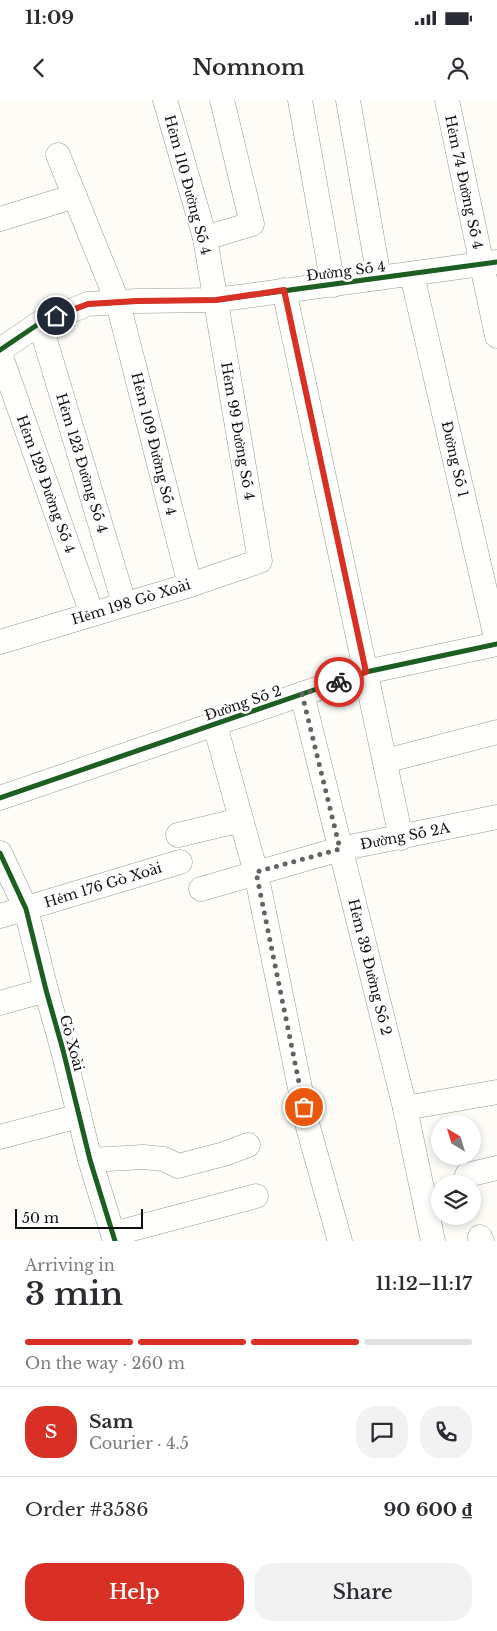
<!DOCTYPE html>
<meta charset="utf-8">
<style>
:root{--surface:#fff;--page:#f2f2f3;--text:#2b2b33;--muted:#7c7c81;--line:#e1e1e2;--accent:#d93025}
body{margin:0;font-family:"Libre Baskerville",serif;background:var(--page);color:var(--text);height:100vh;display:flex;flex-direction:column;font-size:19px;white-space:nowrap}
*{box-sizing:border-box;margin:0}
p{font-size:16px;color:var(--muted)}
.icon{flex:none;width:28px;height:28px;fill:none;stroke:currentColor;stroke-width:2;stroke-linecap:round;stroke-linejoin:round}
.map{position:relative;height:1141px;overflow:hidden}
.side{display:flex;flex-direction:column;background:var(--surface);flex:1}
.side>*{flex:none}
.needle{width:32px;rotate:322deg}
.fabs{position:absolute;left:431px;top:1015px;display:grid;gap:10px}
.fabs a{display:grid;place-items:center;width:50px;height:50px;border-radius:50%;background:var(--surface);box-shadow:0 2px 8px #0003;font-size:25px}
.scale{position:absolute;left:15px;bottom:12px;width:128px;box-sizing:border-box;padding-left:5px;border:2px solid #111;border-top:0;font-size:14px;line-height:18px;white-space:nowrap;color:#111;-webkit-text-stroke:4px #fff;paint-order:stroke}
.pin{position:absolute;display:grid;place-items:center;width:42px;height:42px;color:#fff;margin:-21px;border:2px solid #fff;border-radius:50%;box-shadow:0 1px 5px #0007}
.courier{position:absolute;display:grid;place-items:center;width:50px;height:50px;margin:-25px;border:4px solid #d93025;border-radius:50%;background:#fff;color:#222;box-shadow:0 1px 6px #0007}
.overview em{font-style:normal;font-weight:600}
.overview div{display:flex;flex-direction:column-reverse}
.overview{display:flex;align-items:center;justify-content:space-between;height:85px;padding:0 25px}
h1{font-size:32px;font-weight:600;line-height:38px}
.bar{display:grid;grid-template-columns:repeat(4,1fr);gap:8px 5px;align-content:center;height:60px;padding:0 25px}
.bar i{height:6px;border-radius:4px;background:var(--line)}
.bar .on{background:var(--accent)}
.bar p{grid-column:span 4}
.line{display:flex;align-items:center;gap:12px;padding:0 25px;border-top:1px solid var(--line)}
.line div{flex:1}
.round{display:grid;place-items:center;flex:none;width:52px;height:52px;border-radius:20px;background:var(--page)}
.primary-button{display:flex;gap:10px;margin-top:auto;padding:10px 25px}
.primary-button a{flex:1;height:58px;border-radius:20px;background:var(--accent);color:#fff;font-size:20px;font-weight:600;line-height:58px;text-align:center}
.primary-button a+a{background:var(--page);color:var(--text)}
.status{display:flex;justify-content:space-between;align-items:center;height:35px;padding:0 25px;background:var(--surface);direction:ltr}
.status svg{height:14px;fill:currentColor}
header{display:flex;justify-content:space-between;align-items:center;height:65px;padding:0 25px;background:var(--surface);font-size:22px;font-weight:600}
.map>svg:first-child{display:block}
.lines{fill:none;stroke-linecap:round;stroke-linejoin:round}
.minor-casing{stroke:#979795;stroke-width:25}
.minor{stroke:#fffffe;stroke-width:24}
.cycleway-casing{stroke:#fff;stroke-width:8}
.cycleway{stroke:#1b5e20;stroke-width:5}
.done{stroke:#646362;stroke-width:5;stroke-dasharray:0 9}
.route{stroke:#d93025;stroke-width:6}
.labels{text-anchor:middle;stroke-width:5;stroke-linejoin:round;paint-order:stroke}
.street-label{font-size:14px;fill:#111;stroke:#fff}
</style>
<div class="status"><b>11:09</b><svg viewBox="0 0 49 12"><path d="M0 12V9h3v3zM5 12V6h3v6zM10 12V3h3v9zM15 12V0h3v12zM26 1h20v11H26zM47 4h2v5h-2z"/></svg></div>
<header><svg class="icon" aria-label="back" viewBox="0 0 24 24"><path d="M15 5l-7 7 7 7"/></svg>Nomnom<svg class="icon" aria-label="person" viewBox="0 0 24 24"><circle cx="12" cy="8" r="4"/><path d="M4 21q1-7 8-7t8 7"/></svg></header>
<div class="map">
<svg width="497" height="1141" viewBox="0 0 497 1141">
<rect width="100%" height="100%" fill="#fdfcf7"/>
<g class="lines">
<g class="minor-casing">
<g id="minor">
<path d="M 300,0 L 333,185"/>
<path d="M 348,0 L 379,178"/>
<path d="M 447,0 L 497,236"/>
<path d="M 58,55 L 118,203 L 190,485"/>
<path d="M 0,119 L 75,96"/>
<path d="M 205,138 L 252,124 L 222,0"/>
<path d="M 412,175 L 497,542"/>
<path d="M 284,190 L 401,738"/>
<path d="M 40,223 L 124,503"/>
<path d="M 0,250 L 40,223 L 88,204 L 137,201 L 216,200 L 497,162"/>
<path d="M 0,254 L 92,514"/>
<path d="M 0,542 L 190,485 L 260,461 L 205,138 L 165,0"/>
<path d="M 302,594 L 405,1008 L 433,1141"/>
<path d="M 215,625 L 256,773 L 308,1027 L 340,1141"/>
<path d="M 385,661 L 497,632"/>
<path d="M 0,698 L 366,572 L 497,544"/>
<path d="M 178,735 L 241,720"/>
<path d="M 0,753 L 26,809 L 46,890 L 63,950 L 90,1060 L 115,1141"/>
<path d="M 201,789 L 340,749 L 497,717"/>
<path d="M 0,816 L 180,762"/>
<path d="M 0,903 L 46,890"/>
<path d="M 405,1008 L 497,992"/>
<path d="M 0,1037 L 79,1016"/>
<path d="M 90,1060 L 143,1057 L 164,1059 L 178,1066 L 224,1054 L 248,1045"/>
<path d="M 467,1075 L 497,1068"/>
<path d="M 113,1134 L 256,1096"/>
<path d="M 480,1137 L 482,1141"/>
</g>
</g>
<use href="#minor" class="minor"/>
<g class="cycleway-casing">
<g id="cycleway">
<path d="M 0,250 L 40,223 L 88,204 L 137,201 L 216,200 L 497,162"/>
<path d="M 0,698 L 366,572 L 497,544"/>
<path d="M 0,753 L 26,809 L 46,890 L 63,950 L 90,1060 L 115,1141"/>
</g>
</g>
<use href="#cycleway" class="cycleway"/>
</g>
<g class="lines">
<path class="done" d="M 304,1007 L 256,772 L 340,749 L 302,594 L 339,582"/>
<path class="route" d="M 56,216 L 88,204 L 137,201 L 216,200 L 284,190 L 366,572 L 339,582"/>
</g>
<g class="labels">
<g class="street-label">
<text transform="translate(464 82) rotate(78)" y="5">Hẻm 74 Đường Số 4</text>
<text transform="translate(188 85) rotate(75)" y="5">Hẻm 110 Đường Số 4</text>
<text transform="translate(346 171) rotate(-7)" y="5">Đường Số 4</text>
<text transform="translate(238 331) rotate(80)" y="5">Hẻm 99 Đường Số 4</text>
<text transform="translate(154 344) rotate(76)" y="5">Hẻm 109 Đường Số 4</text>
<text transform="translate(455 359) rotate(77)" y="5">Đường Số 1</text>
<text transform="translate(82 363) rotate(73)" y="5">Hẻm 123 Đường Số 4</text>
<text transform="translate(46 384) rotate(70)" y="5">Hẻm 129 Đường Số 4</text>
<text transform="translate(131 502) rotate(-17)" y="5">Hẻm 198 Gò Xoài</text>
<text transform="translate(243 603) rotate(-19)" y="5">Đường Số 2</text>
<text transform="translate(405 736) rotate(-11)" y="5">Đường Số 2A</text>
<text transform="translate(103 785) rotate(-17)" y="5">Hẻm 176 Gò Xoài</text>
<text transform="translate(370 867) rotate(76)" y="5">Hẻm 39 Đường Số 2</text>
<text transform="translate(72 943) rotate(75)" y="5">Gò Xoài</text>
</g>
</g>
</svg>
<div class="fabs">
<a><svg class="needle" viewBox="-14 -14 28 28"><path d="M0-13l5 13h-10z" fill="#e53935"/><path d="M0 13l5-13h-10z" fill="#7c7c81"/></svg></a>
<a><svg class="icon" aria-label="layers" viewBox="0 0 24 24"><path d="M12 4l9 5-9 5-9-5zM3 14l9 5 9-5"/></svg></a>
</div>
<div class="scale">50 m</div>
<div class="pin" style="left:304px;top:1007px;background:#ea580c"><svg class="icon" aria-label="bag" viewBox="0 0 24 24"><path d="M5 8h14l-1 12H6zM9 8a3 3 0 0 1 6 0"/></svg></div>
<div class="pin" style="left:56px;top:216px;background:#1f2937"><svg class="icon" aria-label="home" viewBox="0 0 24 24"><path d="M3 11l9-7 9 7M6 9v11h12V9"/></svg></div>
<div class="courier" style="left:339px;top:582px"><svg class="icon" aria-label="bike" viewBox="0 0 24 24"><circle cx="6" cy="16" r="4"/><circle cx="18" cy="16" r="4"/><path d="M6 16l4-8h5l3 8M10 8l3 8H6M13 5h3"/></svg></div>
</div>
<section class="side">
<div class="overview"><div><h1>3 min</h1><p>Arriving in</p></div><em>11:12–11:17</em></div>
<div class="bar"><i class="on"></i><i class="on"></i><i class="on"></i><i></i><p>On the way · 260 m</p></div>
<div class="line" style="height:90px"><b class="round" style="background:var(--accent);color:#fff">S</b><div><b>Sam</b><p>Courier · 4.5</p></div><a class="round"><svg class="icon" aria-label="chat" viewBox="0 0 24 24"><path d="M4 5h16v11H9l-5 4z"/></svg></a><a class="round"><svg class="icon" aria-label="phone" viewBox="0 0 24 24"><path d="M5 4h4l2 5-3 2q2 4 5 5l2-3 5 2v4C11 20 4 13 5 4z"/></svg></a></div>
<div class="line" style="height:65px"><div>Order #3586</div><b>90 600 ₫</b></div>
<div class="primary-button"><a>Help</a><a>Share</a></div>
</section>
